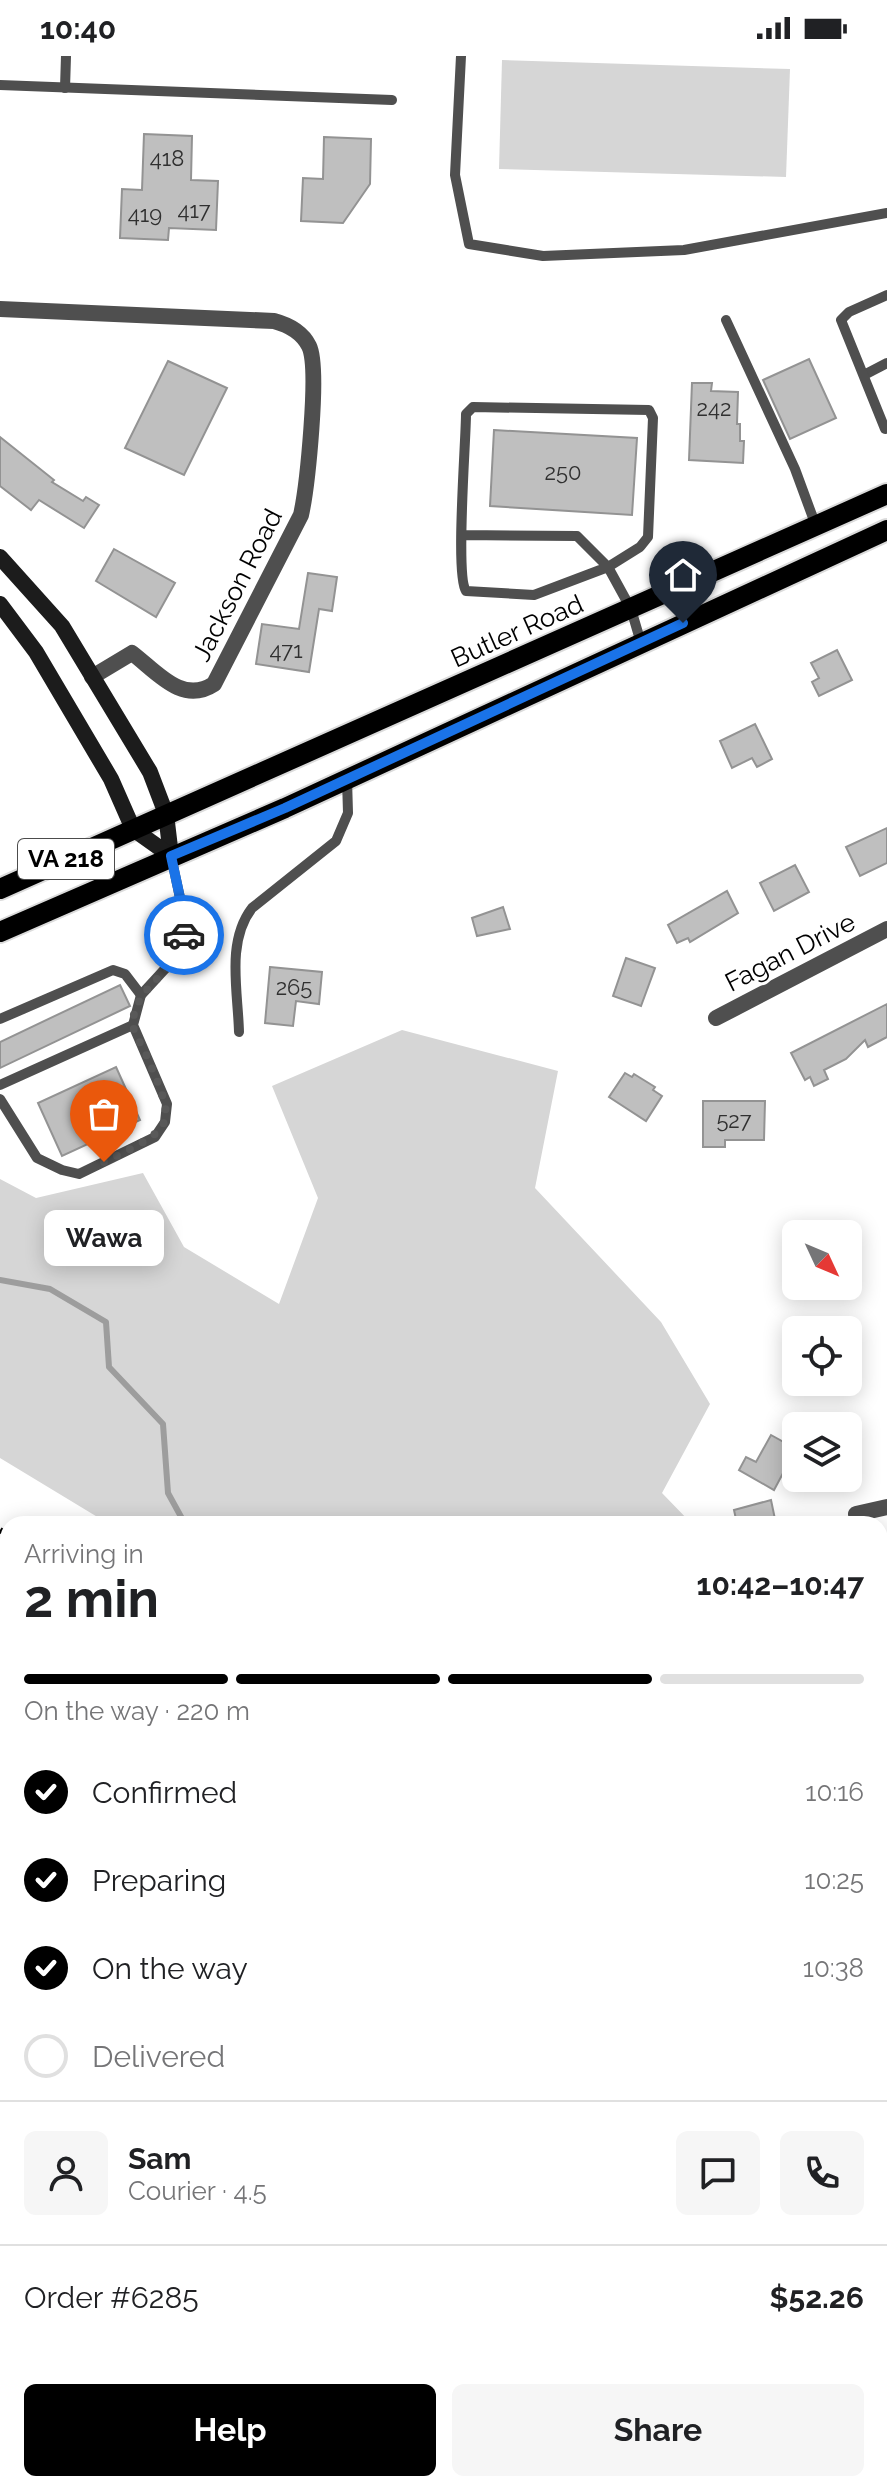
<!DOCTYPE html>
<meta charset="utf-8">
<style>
:root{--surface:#fff;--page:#f6f6f6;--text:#202124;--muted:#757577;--line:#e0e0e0;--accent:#000}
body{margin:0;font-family:Raleway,sans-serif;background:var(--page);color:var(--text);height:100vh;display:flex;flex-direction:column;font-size:30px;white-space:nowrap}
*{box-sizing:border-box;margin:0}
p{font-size:26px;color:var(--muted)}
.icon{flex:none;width:44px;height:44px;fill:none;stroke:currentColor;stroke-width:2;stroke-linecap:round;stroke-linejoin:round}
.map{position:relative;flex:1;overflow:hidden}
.details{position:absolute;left:0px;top:1460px;width:888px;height:976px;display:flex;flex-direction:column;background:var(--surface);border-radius:24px 24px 0 0;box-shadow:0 4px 20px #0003}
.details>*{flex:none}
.needle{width:52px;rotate:134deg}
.controls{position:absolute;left:782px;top:1164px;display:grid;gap:16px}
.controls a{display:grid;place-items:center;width:80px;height:80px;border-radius:12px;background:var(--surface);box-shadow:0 4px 20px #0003;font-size:40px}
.pin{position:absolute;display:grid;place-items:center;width:68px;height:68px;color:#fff;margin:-82px -34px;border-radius:50% 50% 50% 0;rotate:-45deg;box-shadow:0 0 8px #0007}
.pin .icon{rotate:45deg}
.courier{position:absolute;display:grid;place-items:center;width:80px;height:80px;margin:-40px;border:6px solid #1a73e8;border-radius:50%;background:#fff;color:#222;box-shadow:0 2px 10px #0007}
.bubble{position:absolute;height:56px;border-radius:12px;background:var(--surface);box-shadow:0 4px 20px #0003;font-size:26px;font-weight:700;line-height:56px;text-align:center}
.overview em{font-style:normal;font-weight:700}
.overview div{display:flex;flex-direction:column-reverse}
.overview{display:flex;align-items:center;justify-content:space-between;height:136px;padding:0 24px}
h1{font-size:52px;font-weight:700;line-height:60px}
.bar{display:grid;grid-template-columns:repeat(4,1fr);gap:12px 8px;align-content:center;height:96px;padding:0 24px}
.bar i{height:10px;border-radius:6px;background:var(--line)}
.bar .active{background:var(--accent)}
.bar p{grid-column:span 4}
.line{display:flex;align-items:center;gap:20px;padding:0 24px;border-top:2px solid var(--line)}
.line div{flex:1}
.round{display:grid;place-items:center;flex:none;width:84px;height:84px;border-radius:12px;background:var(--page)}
ol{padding:0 24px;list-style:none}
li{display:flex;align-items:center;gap:24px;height:88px}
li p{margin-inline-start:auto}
li .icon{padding:8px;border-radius:50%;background:var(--accent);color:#fff;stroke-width:4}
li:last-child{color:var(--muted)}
li i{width:44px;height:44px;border:4px solid var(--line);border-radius:50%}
.action{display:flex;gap:16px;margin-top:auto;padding:16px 24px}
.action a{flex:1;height:92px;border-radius:12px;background:var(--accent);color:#fff;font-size:32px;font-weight:700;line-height:92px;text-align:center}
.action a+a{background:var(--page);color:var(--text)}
.status{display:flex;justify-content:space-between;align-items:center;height:56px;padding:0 40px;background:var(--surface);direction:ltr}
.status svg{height:22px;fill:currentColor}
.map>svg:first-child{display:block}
.green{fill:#d6d6d6}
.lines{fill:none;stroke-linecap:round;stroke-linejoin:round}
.stream{stroke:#9d9d9d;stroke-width:6}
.building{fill:#bfbfbf;stroke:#939393;stroke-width:2}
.primary-casing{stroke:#dbdbdb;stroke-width:24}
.service{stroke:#4f4f4f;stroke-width:10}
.minor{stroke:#4f4f4f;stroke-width:16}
.secondary{stroke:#1c1c1c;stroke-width:16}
.primary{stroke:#000;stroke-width:20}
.rail{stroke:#000;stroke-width:6;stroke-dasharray:12 4 2 4;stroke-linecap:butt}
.done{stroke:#595959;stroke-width:8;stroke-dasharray:0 14.4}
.route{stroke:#1a73e8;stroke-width:10}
.labels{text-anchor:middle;stroke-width:6;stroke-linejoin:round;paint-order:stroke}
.number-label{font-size:22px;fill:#303030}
.shield{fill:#fff;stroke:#4c4c4c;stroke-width:2}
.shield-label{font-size:24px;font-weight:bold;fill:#000}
.street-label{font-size:26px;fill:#000;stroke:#fff}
</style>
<div class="status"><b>10:40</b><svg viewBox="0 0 49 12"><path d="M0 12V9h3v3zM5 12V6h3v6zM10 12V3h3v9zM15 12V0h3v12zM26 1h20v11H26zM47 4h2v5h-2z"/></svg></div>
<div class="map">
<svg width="887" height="2436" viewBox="0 0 887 2436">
<rect width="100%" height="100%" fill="#fff"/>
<g class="green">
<path d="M 502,4 L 790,13 L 786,121 L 499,113 Z"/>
<path d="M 402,974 L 558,1015 L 535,1132 L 661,1266 L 710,1348 L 662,1437 L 692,1468 L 109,1468 L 0,1402 L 0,1123 L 36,1142 L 143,1117 L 184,1191 L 279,1248 L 318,1142 L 272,1030 Z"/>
<path d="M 887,1779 L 887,2063 L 880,2059 L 880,1785 Z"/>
</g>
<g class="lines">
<g class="stream">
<path d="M 0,1224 L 50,1233 L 106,1266 L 109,1311 L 163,1368 L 168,1437 L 185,1468"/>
<path d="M 880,1843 L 887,1868"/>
</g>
</g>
<g class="building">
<path d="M 144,78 L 192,80 L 191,124 L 218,125 L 216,174 L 169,172 L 168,184 L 120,182 L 122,133 L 142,134 Z"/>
<path d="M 324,81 L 371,83 L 370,128 L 343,167 L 301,165 L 303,122 L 323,123 Z"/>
<path d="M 809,303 L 836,362 L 790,383 L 763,324 Z"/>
<path d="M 168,305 L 227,332 L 184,419 L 125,392 Z"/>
<path d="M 692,327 L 712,327 L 711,335 L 738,336 L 737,368 L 740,368 L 740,385 L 744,385 L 743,407 L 689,404 Z"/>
<path d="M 494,374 L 637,382 L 632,459 L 490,450 Z"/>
<path d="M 0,381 L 54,424 L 52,426 L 83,445 L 86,441 L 99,449 L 84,472 L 39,444 L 31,454 L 0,430 Z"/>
<path d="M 114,493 L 175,527 L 156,561 L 96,525 Z"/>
<path d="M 308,517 L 337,521 L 332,555 L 319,553 L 309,616 L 256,608 L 262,568 L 299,573 Z"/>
<path d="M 837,594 L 852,624 L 819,640 L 812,626 L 819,622 L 811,607 Z"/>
<path d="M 755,668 L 772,703 L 757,711 L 752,702 L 732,712 L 720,685 Z"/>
<path d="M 887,772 L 887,807 L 860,820 L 846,791 Z"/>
<path d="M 795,809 L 809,836 L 774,855 L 760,827 Z"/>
<path d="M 727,835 L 738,857 L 690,886 L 688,882 L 677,887 L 668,869 Z"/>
<path d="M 503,851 L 510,873 L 477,880 L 472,862 Z"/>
<path d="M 626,902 L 655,912 L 641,950 L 613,940 Z"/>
<path d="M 270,911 L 322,916 L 319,948 L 296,945 L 293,970 L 265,967 Z"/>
<path d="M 120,929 L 130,950 L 0,1012 L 0,986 Z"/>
<path d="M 887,948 L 887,981 L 868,991 L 865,984 L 846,1003 L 824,1014 L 828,1023 L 814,1030 L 810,1021 L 805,1024 L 791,997 Z"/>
<path d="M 116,1011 L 140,1064 L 62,1100 L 38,1047 Z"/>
<path d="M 625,1017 L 632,1021 L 634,1018 L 655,1031 L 653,1034 L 662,1040 L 646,1065 L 609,1041 Z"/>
<path d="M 703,1045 L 765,1045 L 764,1084 L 725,1084 L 725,1091 L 703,1091 Z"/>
<path d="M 771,1379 L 796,1393 L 774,1434 L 739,1414 L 746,1401 L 756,1406 Z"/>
<path d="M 771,1444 L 776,1468 L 737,1468 L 734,1454 Z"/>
</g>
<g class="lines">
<g class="primary-casing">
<g id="primary">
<path d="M 0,833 L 887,438"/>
<path d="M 0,876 L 285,752 L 887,474"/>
</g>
</g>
<g class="service">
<path d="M 461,0 L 455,119 L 469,188 L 543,200 L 684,194 L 887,157"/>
<path d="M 0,29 L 392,44"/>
<path d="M 65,32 L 66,0"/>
<path d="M 726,264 L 795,413 L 816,470"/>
<path d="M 864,319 L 887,307"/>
<path d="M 885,373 L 841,264 L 849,256 L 887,239"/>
<path d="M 463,479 L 577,480 L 608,511 L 534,539 L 466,535 C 455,520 466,386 466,358 L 473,351 L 649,354 L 653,362 L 648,481 L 640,491 L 608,511 L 631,553 L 641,587"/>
<path d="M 0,963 L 113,914 L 125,918 L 141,939"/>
<path d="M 239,976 C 238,935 226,886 252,852 L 336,785 L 348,757 L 347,723"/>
<path d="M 0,1029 L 133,969"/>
<path d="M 0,1043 L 37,1102 L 62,1114 L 79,1118 L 155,1081 L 165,1066 L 167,1048 L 133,969 L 141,939 L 175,902 L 183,885 L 185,865 L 171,800"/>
<path d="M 0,1732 L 8,1738"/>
<path d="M 0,1886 L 8,1877"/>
<path d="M 0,1982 L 8,1972"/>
<path d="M 0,2084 L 8,2095"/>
</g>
<g class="minor">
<path d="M 0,253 L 274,265 C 289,269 302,276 309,290 C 320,312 307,432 301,459 L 214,628 C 182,649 157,616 132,597 L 92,621"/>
<path d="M 716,962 L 887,873"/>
<path d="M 856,1458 L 887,1451"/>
</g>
<g class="secondary">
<path d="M 0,501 L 62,570 L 150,716 L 166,758 L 171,800"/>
<path d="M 0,548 L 36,596 L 111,723 L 133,773 L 171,800"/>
<path d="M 0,2181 L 8,2190"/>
<path d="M 0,2236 L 8,2245"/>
<path d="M 156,2428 L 162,2436"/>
<path d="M 200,2428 L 206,2436"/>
</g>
<use href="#primary" class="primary"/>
<g class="rail">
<path d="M 0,1474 L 8,1479"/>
<path d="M 0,1517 L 8,1523"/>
<path d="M 0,1534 L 8,1539"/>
<path d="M 880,2080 L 887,2085"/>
<path d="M 880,2194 L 887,2199"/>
</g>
</g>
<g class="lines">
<path class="done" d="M 104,1106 C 178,1070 177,1071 145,996 C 141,988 133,976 133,968 C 133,929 181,915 184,879"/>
<path class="route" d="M 184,879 L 185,865 L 171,800 L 285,752 L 683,567"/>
</g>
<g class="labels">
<g class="number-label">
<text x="167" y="110">418</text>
<text x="194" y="162">417</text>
<text x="145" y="166">419</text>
<text x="714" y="360">242</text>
<text x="563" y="424">250</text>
<text x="286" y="602">471</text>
<text x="294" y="939">265</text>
<text x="734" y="1072">527</text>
</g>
<rect class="shield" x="18" y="783" width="96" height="40" rx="6"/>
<g class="shield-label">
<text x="66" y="811">VA 218</text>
</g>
<g class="street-label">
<text transform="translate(237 529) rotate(-63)" y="9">Jackson Road</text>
<text transform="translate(517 575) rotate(-24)" y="9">Butler Road</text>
<text transform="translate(790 896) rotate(-27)" y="9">Fagan Drive</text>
</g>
</g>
</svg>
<div class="controls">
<a><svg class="needle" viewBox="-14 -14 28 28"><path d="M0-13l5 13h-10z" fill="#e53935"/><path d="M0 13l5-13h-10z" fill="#757577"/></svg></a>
<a><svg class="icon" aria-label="locate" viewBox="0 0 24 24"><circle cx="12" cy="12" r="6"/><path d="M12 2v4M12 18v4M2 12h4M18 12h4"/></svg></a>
<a><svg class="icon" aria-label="layers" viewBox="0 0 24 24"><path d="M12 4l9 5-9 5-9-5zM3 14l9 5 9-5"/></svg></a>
</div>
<div class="pin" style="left:104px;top:1106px;background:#ea580c"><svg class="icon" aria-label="bag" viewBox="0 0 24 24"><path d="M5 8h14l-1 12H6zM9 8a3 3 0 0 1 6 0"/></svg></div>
<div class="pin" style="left:683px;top:567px;background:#1f2937"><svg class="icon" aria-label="home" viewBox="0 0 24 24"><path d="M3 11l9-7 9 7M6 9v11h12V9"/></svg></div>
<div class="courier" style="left:184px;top:879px"><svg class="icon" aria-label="car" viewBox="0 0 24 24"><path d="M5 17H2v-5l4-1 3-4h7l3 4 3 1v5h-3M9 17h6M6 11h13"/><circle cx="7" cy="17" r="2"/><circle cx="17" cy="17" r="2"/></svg></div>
<div class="bubble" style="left:44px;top:1154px;width:120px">Wawa</div>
<section class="details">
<div class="overview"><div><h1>2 min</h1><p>Arriving in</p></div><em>10:42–10:47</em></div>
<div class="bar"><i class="active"></i><i class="active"></i><i class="active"></i><i></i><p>On the way · 220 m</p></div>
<ol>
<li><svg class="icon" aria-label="check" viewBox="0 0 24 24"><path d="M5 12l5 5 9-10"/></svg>Confirmed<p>10:16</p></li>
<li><svg class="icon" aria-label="check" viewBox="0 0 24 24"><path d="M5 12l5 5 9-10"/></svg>Preparing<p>10:25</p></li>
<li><svg class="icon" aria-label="check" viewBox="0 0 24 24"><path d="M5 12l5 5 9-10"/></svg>On the way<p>10:38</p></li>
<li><i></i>Delivered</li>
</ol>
<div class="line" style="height:144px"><a class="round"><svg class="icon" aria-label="person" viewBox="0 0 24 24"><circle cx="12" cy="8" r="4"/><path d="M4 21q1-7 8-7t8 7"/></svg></a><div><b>Sam</b><p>Courier · 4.5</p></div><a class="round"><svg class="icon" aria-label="chat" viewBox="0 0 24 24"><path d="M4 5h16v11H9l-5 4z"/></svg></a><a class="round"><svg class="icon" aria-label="phone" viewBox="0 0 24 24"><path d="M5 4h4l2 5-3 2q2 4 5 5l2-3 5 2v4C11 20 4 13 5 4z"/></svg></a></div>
<div class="line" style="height:104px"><div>Order #6285</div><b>$52.26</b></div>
<div class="action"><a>Help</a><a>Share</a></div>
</section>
</div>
